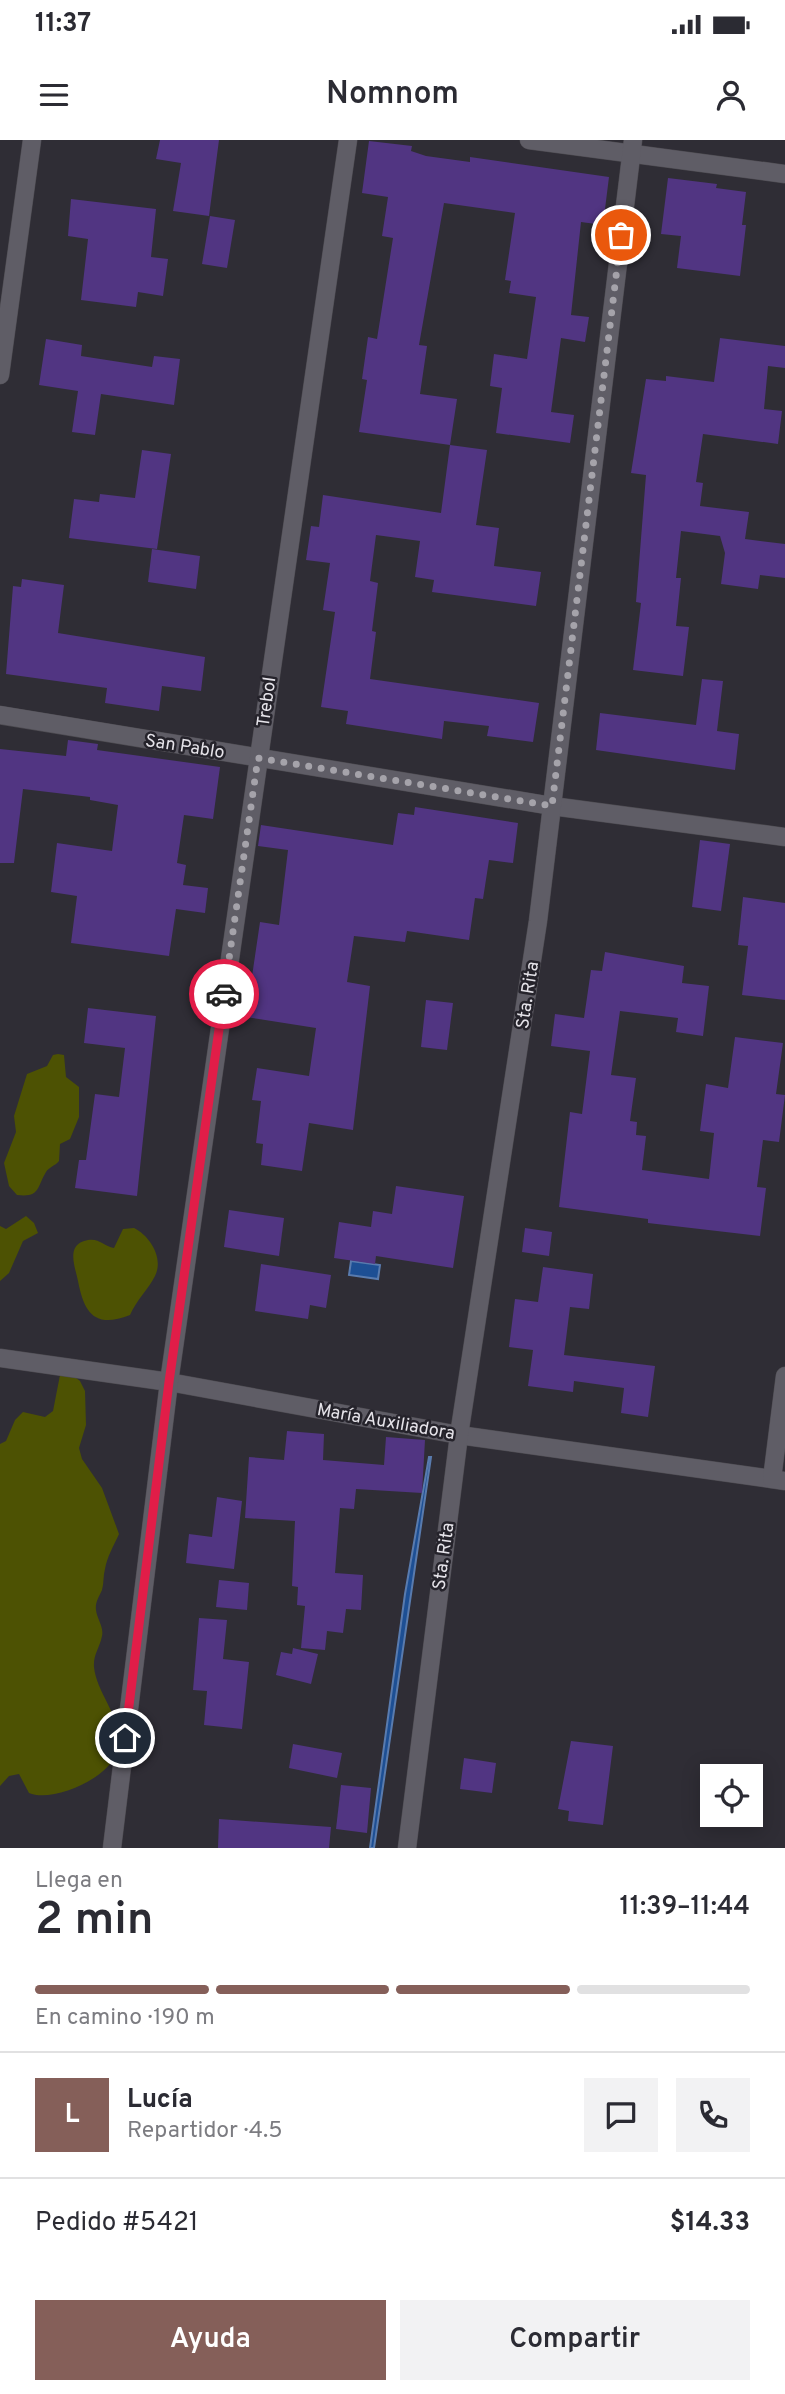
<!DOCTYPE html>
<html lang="es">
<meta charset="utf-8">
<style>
:root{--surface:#fff;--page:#f2f2f3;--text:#2b2b33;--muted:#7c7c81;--line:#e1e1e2;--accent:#855f59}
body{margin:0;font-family:Overpass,sans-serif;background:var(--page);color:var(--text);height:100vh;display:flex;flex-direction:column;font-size:26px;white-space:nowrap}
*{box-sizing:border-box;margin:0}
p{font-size:23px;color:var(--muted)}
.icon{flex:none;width:38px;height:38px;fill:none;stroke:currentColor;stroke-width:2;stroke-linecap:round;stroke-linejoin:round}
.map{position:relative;height:1708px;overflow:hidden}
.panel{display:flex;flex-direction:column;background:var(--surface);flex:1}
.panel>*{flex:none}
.controls{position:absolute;left:700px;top:1624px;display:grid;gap:14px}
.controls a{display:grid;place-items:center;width:63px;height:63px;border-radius:0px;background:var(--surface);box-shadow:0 4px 18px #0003;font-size:35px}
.pin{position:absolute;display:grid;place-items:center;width:60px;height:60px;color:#fff;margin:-30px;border:4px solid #fff;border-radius:50%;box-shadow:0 2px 7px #0007}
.courier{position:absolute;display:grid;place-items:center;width:70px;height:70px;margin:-35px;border:5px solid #e11d48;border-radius:50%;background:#fff;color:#222;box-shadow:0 2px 9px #0007}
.headline em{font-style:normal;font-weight:600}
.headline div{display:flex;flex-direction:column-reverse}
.headline{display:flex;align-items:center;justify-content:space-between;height:119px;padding:0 35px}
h1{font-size:46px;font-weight:600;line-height:52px}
.bar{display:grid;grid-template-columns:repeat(4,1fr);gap:10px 7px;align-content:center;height:84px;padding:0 35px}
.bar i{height:9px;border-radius:5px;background:var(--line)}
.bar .on{background:var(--accent)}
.bar p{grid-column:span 4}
.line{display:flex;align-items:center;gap:18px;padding:0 35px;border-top:2px solid var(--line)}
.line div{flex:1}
.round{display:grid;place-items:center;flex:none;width:74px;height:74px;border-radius:0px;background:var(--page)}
.primary-button{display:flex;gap:14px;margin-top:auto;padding:14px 35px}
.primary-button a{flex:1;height:80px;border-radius:0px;background:var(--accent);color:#fff;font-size:28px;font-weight:600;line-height:80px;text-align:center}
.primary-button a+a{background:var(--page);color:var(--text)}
.status{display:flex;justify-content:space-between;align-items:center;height:49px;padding:0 35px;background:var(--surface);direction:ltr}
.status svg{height:19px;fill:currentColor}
header{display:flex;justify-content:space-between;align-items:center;height:91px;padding:0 35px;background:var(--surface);font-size:32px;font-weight:600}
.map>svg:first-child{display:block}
.green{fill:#4d5203}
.water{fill:#1d4f94;stroke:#597bae;stroke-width:2}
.building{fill:#513582}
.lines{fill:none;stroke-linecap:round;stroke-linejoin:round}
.minor-casing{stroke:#4d4b51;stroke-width:19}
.minor{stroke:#5f5d66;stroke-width:18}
.done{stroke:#a5a3aa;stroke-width:7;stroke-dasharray:0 12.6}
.route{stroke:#e11d48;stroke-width:9}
.labels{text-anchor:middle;stroke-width:5;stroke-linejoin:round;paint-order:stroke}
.street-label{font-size:18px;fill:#e5e3e9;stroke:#25232b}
</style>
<div class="status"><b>11:37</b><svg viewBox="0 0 49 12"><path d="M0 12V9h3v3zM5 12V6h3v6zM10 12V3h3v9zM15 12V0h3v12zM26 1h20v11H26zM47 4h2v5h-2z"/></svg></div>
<header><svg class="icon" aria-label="menu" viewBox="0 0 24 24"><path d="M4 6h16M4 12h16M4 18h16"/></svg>Nomnom<svg class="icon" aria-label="person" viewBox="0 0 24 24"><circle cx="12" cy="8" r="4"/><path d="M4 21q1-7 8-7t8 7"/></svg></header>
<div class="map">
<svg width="785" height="1708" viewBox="0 0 785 1708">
<rect width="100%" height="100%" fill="#2f2d35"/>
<g class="green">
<path d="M 58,914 L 64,915 L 66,937 L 79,947 L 79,977 L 70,999 L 60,1004 L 59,1021 C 55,1026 49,1027 46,1032 C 37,1047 40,1058 17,1055 L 9,1046 L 4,1023 L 16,992 L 14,976 L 27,934 L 47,926 L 53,915 Z"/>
<path d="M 26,1076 L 34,1083 L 38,1093 L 23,1101 L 9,1133 L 0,1141 L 0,1086 L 6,1089 Z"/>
<path d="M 134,1088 C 150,1096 164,1118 155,1136 C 148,1150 137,1159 130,1175 C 95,1189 84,1173 78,1141 C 75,1126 65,1104 88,1100 C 99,1098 104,1106 114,1108 L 123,1089 Z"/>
<path d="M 71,1234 L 80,1241 L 85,1251 L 86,1285 L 79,1308 L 82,1319 L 102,1348 L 119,1394 C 114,1405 107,1417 105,1429 C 103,1436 104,1443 102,1450 C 99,1457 95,1462 96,1470 C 97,1479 104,1487 102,1496 C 100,1507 93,1515 94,1527 C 97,1557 128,1582 116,1614 C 107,1639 52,1663 29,1653 L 19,1634 L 9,1636 L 0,1646 L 0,1304 L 6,1301 L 15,1280 L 23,1272 L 45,1277 L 53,1271 L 60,1235 Z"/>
</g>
<g class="water">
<path d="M 351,1121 L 380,1125 L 378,1139 L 349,1135 Z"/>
<path d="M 429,1317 L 431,1317 L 374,1708 L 370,1708 L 405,1454 Z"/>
</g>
<g class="building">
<path d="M 160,0 L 219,0 L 209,76 L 173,71 L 181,23 L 156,19 Z"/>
<path d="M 369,1 L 412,6 L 411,11 L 426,16 L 470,22 L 470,17 L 609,37 L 603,85 L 581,82 L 571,175 L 589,177 L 585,202 L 561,198 L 551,272 L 574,275 L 570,303 L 496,293 L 502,248 L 490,246 L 494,214 L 527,219 L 536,157 L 509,153 L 511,141 L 505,140 L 515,73 L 444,63 L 419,205 L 427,206 L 420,254 L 457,259 L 450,305 L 359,292 L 367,240 L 362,239 L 368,197 L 377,199 L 393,98 L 382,96 L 388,57 L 362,53 Z"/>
<path d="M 668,38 L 717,44 L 716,48 L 746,52 L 742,85 L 746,85 L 740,136 L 677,128 L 681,96 L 661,94 Z"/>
<path d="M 71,59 L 156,69 L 151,117 L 168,119 L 163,156 L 138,152 L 136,167 L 81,160 L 88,99 L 68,96 Z"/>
<path d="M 210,76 L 235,80 L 227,128 L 202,124 Z"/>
<path d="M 720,198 L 785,206 L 785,228 L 768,226 L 764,269 L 782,271 L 778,304 L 703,294 L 696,342 L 703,343 L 700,366 L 749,372 L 745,399 L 785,404 L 785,438 L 760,435 L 758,449 L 721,444 L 725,413 L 720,396 L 681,391 L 676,438 L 681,438 L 676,486 L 689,487 L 683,536 L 633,530 L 641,463 L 636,462 L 646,335 L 631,333 L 646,239 L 666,241 L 666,236 L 714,242 Z"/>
<path d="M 46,199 L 82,205 L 81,216 L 152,227 L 154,216 L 180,219 L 174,265 L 101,254 L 95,295 L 72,292 L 78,251 L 39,245 Z"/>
<path d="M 450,305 L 487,310 L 476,385 L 499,388 L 494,426 L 541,432 L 536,466 L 432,452 L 434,440 L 415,437 L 420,401 L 376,395 L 370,441 L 378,443 L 372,491 L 376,492 L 370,539 L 539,563 L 533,602 L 487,596 L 489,586 L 444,581 L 442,599 L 346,584 L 348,571 L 321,567 L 335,472 L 323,470 L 330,423 L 306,420 L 311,386 L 319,387 L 323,355 L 441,373 Z"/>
<path d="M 142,310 L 171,314 L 157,409 L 69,398 L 74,359 L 99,362 L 100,354 L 135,358 Z"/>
<path d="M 152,409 L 200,416 L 196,449 L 148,442 Z"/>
<path d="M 22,439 L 64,445 L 58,493 L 205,517 L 201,551 L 162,546 L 159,571 L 105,563 L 107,548 L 6,534 L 13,446 L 21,447 Z"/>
<path d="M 702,539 L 723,541 L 717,591 L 739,594 L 735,630 L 596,610 L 600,573 L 696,585 Z"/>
<path d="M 68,600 L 98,604 L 97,610 L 220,627 L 213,679 L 184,675 L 177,723 L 186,725 L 183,745 L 208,748 L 205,773 L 176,769 L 169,816 L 71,803 L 77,756 L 51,752 L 57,703 L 112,711 L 118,665 L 90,660 L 90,657 L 23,649 L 14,723 L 0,723 L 0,609 L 66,616 Z"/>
<path d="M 415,667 L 518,683 L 513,723 L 489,720 L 483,759 L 475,758 L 469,800 L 407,791 L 405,802 L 354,796 L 347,842 L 370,846 L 353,990 L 309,983 L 302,1031 L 261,1025 L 263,1004 L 256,1003 L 261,961 L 252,960 L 257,928 L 309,936 L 316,888 L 246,877 L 260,782 L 279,785 L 288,710 L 258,706 L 261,685 L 393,705 L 398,673 L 414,675 Z"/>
<path d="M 700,700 L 730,704 L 721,771 L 692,767 Z"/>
<path d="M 743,757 L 785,763 L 785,860 L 742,855 L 748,806 L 738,805 Z"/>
<path d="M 605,812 L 684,826 L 682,843 L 709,846 L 703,896 L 676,892 L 678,878 L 620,871 L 611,935 L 636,938 L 630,981 L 637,982 L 636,995 L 646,996 L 642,1030 L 709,1039 L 714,993 L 700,991 L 706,944 L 728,948 L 735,897 L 783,903 L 776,954 L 785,955 L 779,1002 L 763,1000 L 757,1047 L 766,1048 L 760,1096 L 648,1083 L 648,1079 L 559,1067 L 570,972 L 582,974 L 590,911 L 551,906 L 555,874 L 584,878 L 591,830 L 602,831 Z"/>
<path d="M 426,860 L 453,863 L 447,910 L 421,907 Z"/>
<path d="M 88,868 L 156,876 L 137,1056 L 75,1048 L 79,1020 L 86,1020 L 95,954 L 119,957 L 125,908 L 84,903 Z"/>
<path d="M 396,1046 L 464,1056 L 453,1128 L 376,1116 L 375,1124 L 334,1118 L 339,1082 L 371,1087 L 373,1071 L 392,1074 Z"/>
<path d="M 229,1070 L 284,1078 L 279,1116 L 224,1107 Z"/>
<path d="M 525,1088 L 552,1092 L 549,1116 L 522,1112 Z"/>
<path d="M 261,1124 L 331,1135 L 326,1168 L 310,1165 L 308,1179 L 255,1171 Z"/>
<path d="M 543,1127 L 593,1134 L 589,1169 L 570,1167 L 564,1215 L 655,1226 L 648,1277 L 621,1273 L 624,1248 L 574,1241 L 573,1252 L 528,1246 L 533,1210 L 509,1207 L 515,1159 L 538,1162 Z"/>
<path d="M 287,1291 L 324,1294 L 323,1320 L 384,1325 L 386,1297 L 425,1300 L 422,1353 L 356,1349 L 354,1369 L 340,1368 L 335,1433 L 363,1435 L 361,1470 L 346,1469 L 343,1493 L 327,1491 L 325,1510 L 301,1508 L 305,1466 L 297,1465 L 298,1447 L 292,1446 L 295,1381 L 245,1378 L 249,1317 L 284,1320 Z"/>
<path d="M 217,1357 L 242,1361 L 234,1429 L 186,1423 L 189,1394 L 212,1397 Z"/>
<path d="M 219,1440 L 249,1443 L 247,1470 L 216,1467 Z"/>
<path d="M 199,1478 L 227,1480 L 223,1519 L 249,1522 L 242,1589 L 204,1585 L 207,1551 L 193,1550 Z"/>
<path d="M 293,1508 L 318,1514 L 311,1544 L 276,1535 L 281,1512 L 292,1514 Z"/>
<path d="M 571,1601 L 613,1606 L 603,1685 L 568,1681 L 569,1671 L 558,1669 Z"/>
<path d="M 293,1604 L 342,1613 L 337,1638 L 289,1628 Z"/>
<path d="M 464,1618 L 496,1623 L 492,1653 L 460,1649 Z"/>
<path d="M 341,1645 L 371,1648 L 367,1693 L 336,1689 Z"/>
<path d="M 219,1679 L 331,1687 L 329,1708 L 218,1708 Z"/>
</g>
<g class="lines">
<g class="minor-casing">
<g id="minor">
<path d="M 529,0 L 785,34"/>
<path d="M 0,235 L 32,0"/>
<path d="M 0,575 L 552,666 L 785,697"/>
<path d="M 0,1218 L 169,1242 L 459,1295 L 772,1339"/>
<path d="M 785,1236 L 772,1339 L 785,1341"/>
<path d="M 112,1708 L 169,1242 L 348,0"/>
<path d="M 407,1708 L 459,1295 L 538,781 L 633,0"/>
</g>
</g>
<use href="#minor" class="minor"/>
</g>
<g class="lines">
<path class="done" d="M 224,854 L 258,618 L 552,666 L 621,95"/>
<path class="route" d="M 125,1598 L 169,1242 L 224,854"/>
</g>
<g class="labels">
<g class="street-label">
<text transform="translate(266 562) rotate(-82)" y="6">Trebol</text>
<text transform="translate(185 606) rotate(9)" y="6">San Pablo</text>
<text transform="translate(527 855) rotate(-81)" y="6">Sta. Rita</text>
<text transform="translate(386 1281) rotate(10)" y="6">María Auxiliadora</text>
<text transform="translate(443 1416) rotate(-82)" y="6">Sta. Rita</text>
</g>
</g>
</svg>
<div class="controls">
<a><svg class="icon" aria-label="locate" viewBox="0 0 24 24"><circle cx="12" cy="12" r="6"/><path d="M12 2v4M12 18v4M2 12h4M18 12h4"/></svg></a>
</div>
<div class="pin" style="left:621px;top:95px;background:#ea580c"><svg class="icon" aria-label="bag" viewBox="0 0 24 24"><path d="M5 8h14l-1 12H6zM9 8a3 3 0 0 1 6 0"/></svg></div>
<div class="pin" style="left:125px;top:1598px;background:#1f2937"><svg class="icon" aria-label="home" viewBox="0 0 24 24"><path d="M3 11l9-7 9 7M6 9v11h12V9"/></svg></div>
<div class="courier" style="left:224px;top:854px"><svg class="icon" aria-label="car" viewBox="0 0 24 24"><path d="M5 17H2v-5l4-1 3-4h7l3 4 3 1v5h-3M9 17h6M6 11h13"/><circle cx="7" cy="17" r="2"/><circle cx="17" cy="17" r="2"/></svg></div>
</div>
<section class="panel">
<div class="headline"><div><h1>2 min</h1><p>Llega en</p></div><em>11:39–11:44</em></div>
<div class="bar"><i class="on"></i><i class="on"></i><i class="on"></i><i></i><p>En camino · 190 m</p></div>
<div class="line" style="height:126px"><b class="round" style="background:var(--accent);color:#fff">L</b><div><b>Lucía</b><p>Repartidor · 4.5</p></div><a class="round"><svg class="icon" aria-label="chat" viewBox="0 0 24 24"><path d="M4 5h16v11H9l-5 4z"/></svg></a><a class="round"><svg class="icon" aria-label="phone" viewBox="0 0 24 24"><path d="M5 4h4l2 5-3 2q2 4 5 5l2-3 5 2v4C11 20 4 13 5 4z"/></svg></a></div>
<div class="line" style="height:91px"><div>Pedido #5421</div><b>$14.33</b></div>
<div class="primary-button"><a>Ayuda</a><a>Compartir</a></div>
</section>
